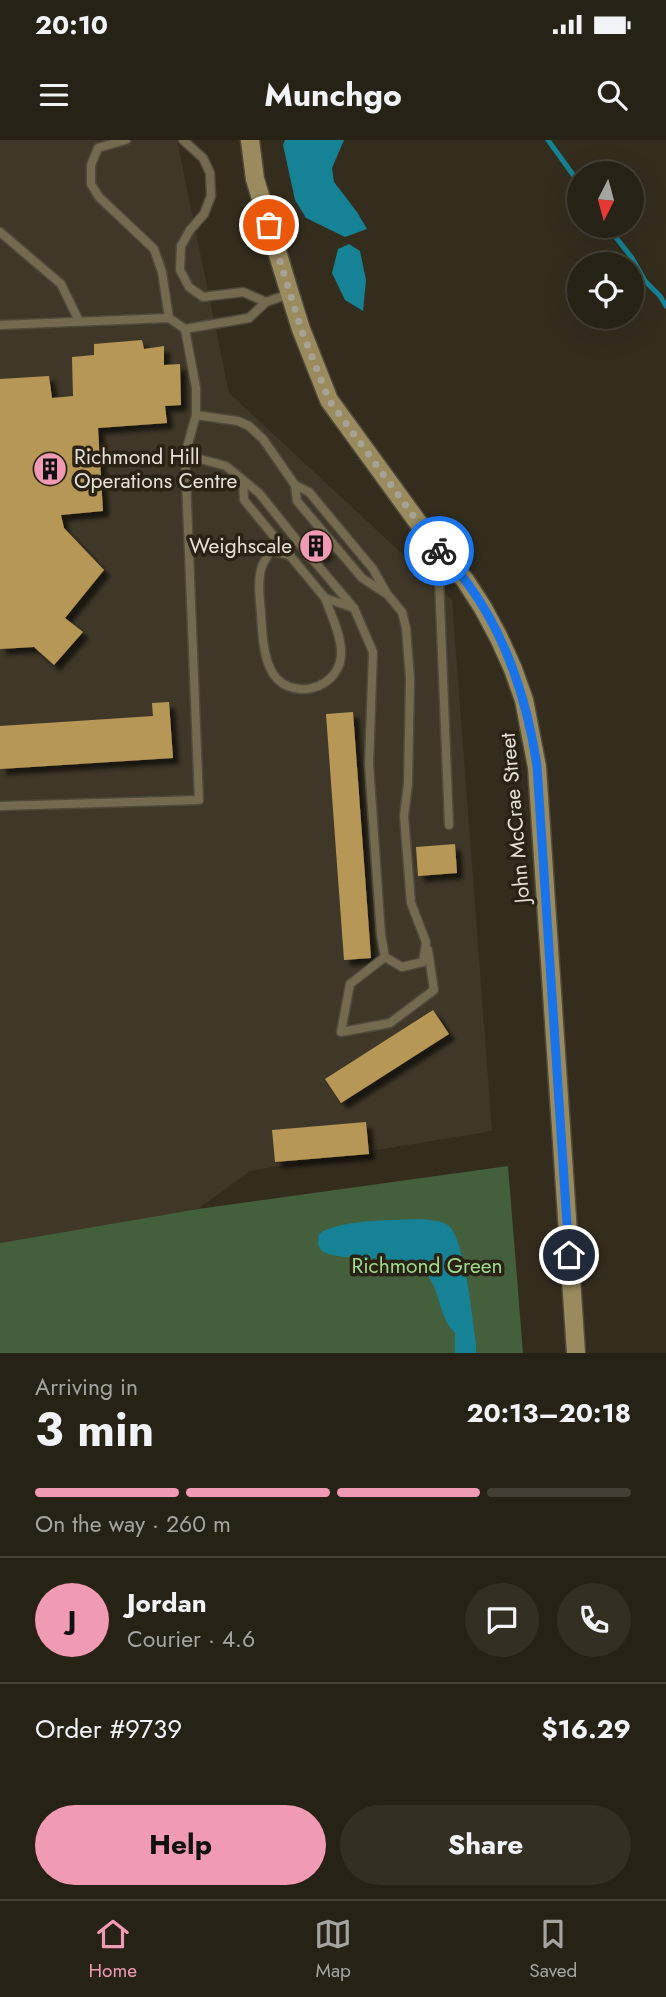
<!DOCTYPE html>
<meta charset="utf-8">
<style>
:root{--surface:#272216;--page:#332f23;--text:#f1f3f6;--muted:#a4a4a1;--line:#433f35;--accent:#f19ab3}
body{margin:0;font-family:Jost,sans-serif;background:var(--page);color:var(--text);height:100vh;display:flex;flex-direction:column;font-size:26px;white-space:nowrap}
*{box-sizing:border-box;margin:0}
p{font-size:23px;color:var(--muted)}
.icon{flex:none;width:38px;height:38px;fill:none;stroke:currentColor;stroke-width:2;stroke-linecap:round;stroke-linejoin:round}
.map{position:relative;height:1213px;overflow:hidden}
.details{display:flex;flex-direction:column;background:var(--surface);flex:1}
.details>*{flex:none}
.needle{width:46px;rotate:186deg}
.buttons{position:absolute;left:567px;top:21px;display:grid;gap:14px}
.buttons a{display:grid;place-items:center;width:77px;height:77px;border-radius:50%;background:var(--surface);box-shadow:0 7px 28px #0002,0 0 0 2px var(--line);font-size:35px}
.pin{position:absolute;display:grid;place-items:center;width:60px;height:60px;color:#fff;margin:-30px;border:4px solid #fff;border-radius:50%;box-shadow:0 2px 7px #0007}
.courier{position:absolute;display:grid;place-items:center;width:70px;height:70px;margin:-35px;border:5px solid #1a73e8;border-radius:50%;background:#fff;color:#222;box-shadow:0 2px 9px #0007}
.summary em{font-style:normal;font-weight:700}
.summary div{display:flex;flex-direction:column-reverse}
.summary{display:flex;align-items:center;justify-content:space-between;height:119px;padding:0 35px}
h1{font-size:46px;font-weight:700;line-height:52px}
.bar{display:grid;grid-template-columns:repeat(4,1fr);gap:10px 7px;align-content:center;height:84px;padding:0 35px}
.bar i{height:9px;border-radius:5px;background:var(--line)}
.bar .current{background:var(--accent)}
.bar p{grid-column:span 4}
.line{display:flex;align-items:center;gap:18px;padding:0 35px;border-top:2px solid var(--line)}
.line div{flex:1}
.round{display:grid;place-items:center;flex:none;width:74px;height:74px;border-radius:37px;background:var(--page)}
.primary-button{display:flex;gap:14px;margin-top:auto;padding:14px 35px}
.primary-button a{flex:1;height:80px;border-radius:42px;background:var(--accent);color:#111;font-size:28px;font-weight:700;line-height:80px;text-align:center}
.primary-button a+a{background:var(--page);color:var(--text)}
.status{display:flex;justify-content:space-between;align-items:center;height:49px;padding:0 35px;background:var(--surface);direction:ltr}
.status svg{height:19px;fill:currentColor}
header{display:flex;justify-content:space-between;align-items:center;height:91px;padding:0 35px;background:var(--surface);font-size:32px;font-weight:700}
.tab-bar{display:flex;justify-content:space-around;align-items:center;height:98px;border-top:2px solid var(--line);background:var(--surface);font-size:19px;color:var(--muted)}
.tab-bar a{display:grid;justify-items:center;gap:4px}
.tab-bar .current{color:var(--accent)}
.map>svg:first-child{display:block}
.industrial{fill:#3f3828}
.green{fill:#435f3c}
.water{fill:#168295}
.lines{fill:none;stroke-linecap:round;stroke-linejoin:round}
.stream{stroke:#168295;stroke-width:5}
.building{fill:#b69755;filter:url(#shadow)}
.lane-casing{stroke:#504a3c;stroke-width:11}
.secondary-casing{stroke:#504a3c;stroke-width:21}
.lane{stroke:#736a4f;stroke-width:8}
.secondary{stroke:#9a8b5f;stroke-width:18}
.done{stroke:#a7a296;stroke-width:7;stroke-dasharray:0 12.6}
.route{stroke:#1a73e8;stroke-width:9}
.labels{text-anchor:middle;stroke-width:7;stroke-linejoin:round;paint-order:stroke}
.poi-label{font-size:21px;fill:#e5e1d7;stroke:#2a2315;text-anchor:start}
.street-label{font-size:21px;fill:#e5e1d7;stroke:#2a2315}
.park-label{font-size:21px;fill:#9ddb8d;stroke:#2a2315}
</style>
<div class="status"><b>20:10</b><svg viewBox="0 0 49 12"><path d="M0 12V9h3v3zM5 12V6h3v6zM10 12V3h3v9zM15 12V0h3v12zM26 1h20v11H26zM47 4h2v5h-2z"/></svg></div>
<header><svg class="icon" aria-label="menu" viewBox="0 0 24 24"><path d="M4 6h16M4 12h16M4 18h16"/></svg>Munchgo<svg class="icon" aria-label="search" viewBox="0 0 24 24"><circle cx="10" cy="10" r="6"/><path d="M15 15l6 6"/></svg></header>
<div class="map">
<svg width="666" height="1213" viewBox="0 0 666 1213">
<defs>
<filter id="shadow"><feDropShadow dx="6" dy="6" stdDeviation="2" flood-color="#0009"/></filter>
</defs>
<rect width="100%" height="100%" fill="#342d1e"/>
<path class="industrial" d="M 0,0 L 177,0 L 229,253 L 452,460 L 492,991 L 250,1031 L 198,1069 L 0,1103 Z"/>
<path class="green" d="M 508,1026 L 523,1213 L 0,1213 L 0,1103 L 198,1069 Z"/>
<g class="water">
<path d="M 285,0 L 344,0 L 332,28 L 334,42 L 357,72 L 367,89 L 345,97 L 306,78 L 295,60 L 283,5 Z"/>
<path d="M 349,104 L 360,111 L 366,140 L 363,171 L 345,160 L 332,133 L 338,109 Z"/>
<path d="M 421,1079 C 429,1080 442,1081 448,1085 C 465,1098 472,1179 476,1203 L 476,1213 L 455,1213 L 455,1193 C 435,1174 442,1136 413,1124 C 392,1115 333,1122 321,1110 C 317,1105 318,1100 319,1094 C 339,1079 396,1080 421,1079 Z"/>
</g>
<g class="lines">
<g class="stream">
<path d="M 548,0 L 579,43"/>
<path d="M 607,86 L 632,118 L 645,141 L 660,156 L 666,166"/>
</g>
</g>
<g class="building">
<path d="M 142,200 L 144,209 L 164,206 L 164,225 L 180,224 L 181,265 L 165,266 L 167,283 L 98,288 L 103,371 L 61,375 L 64,388 L 104,430 L 65,478 L 83,492 L 54,525 L 34,507 L 0,509 L 0,239 L 49,236 L 52,258 L 73,256 L 72,217 L 94,215 L 94,204 Z"/>
<path d="M 314,393 L 328,412 L 319,418 L 305,400 Z"/>
<path d="M 169,562 L 173,618 L 0,629 L 0,586 L 153,576 L 152,563 Z"/>
<path d="M 353,572 L 371,818 L 344,820 L 326,574 Z"/>
<path d="M 455,704 L 457,733 L 418,736 L 416,707 Z"/>
<path d="M 433,870 L 449,894 L 341,963 L 325,939 Z"/>
<path d="M 366,982 L 369,1014 L 275,1022 L 272,990 Z"/>
</g>
<g class="lines">
<g class="lane-casing">
<g id="lane">
<path d="M 126,0 L 98,8 L 91,25 L 91,44 L 99,57 L 154,109 L 162,132 L 169,178"/>
<path d="M 183,0 L 203,18 L 210,33 L 211,56 L 204,74 L 190,90 L 181,106 L 180,130 L 189,147 L 203,157 L 243,152 L 266,162"/>
<path d="M 0,92 L 61,144 L 79,181"/>
<path d="M 0,185 L 169,178 L 185,189 L 196,248 L 196,275 L 185,315 L 199,660 L 0,666"/>
<path d="M 185,189 L 249,178 L 266,162 L 289,154"/>
<path d="M 185,315 L 226,326 L 259,353 L 303,408 L 354,468 L 373,512 L 369,624 L 381,795 L 385,817 L 402,827 L 423,822 L 426,802 L 411,763 L 404,676 L 408,644 L 410,539 L 406,488 L 402,472 L 388,455 L 362,438 L 297,361 L 295,345 L 263,299 L 249,286 L 238,281 L 196,275"/>
<path d="M 243,340 L 244,360 L 325,458 L 354,468"/>
<path d="M 295,345 L 309,352 L 373,429 L 386,452"/>
<path d="M 290,415 L 270,411 C 268,416 264,421 262,426 C 257,440 260,460 261,474 C 262,492 263,512 270,528 C 286,565 344,550 341,510 C 340,492 331,475 325,458"/>
<path d="M 438,415 L 449,685"/>
<path d="M 385,817 L 350,844 L 341,892 L 390,883 L 434,850 L 428,810"/>
</g>
</g>
<g class="secondary-casing">
<path id="secondary" d="M 250,0 L 255,39 L 290,154 L 301,189 L 329,260 L 438,410 L 465,440 L 483,468 L 499,498 L 513,529 L 524,560 L 537,627 L 576,1213"/>
</g>
<use href="#lane" class="lane"/>
<use href="#secondary" class="secondary"/>
</g>
<g class="lines">
<path class="done" d="M 269,85 L 301,189 L 329,260 L 439,411"/>
<path class="route" d="M 439,411 C 447,421 457,430 465,440 C 506,494 527,560 537,626 L 569,1115"/>
</g>
<defs>
<g id="building-disc" transform="scale(1.75)"><circle r="9.5" fill="#f19ab3" stroke="#2a2315"/><path d="M-4-6H4V6H1V3H-1V6H-4ZM-2.5-4.3h1.7v1.8h-1.7ZM.8-4.3h1.7v1.8H.8ZM-2.5-1h1.7V.8h-1.7ZM.8-1h1.7V.8H.8Z" fill="#111"/></g>
</defs>
<g fill-rule="evenodd">
<use href="#building-disc" x="50" y="329"/>
<use href="#building-disc" x="316" y="406"/>
</g>
<g class="labels">
<g class="poi-label">
<text x="74" y="324">Richmond Hill<tspan x="74" dy="24">Operations Centre</tspan></text>
<text x="292" y="413" text-anchor="end">Weighscale</text>
</g>
<g class="street-label">
<text transform="translate(515 678) rotate(-95)" y="7">John McCrae Street</text>
</g>
<g class="park-label">
<text x="427" y="1133">Richmond Green</text>
</g>
</g>
</svg>
<div class="buttons">
<a><svg class="needle" viewBox="-14 -14 28 28"><path d="M0-13l5 13h-10z" fill="#e53935"/><path d="M0 13l5-13h-10z" fill="#a4a4a1"/></svg></a>
<a><svg class="icon" aria-label="locate" viewBox="0 0 24 24"><circle cx="12" cy="12" r="6"/><path d="M12 2v4M12 18v4M2 12h4M18 12h4"/></svg></a>
</div>
<div class="pin" style="left:269px;top:85px;background:#ea580c"><svg class="icon" aria-label="bag" viewBox="0 0 24 24"><path d="M5 8h14l-1 12H6zM9 8a3 3 0 0 1 6 0"/></svg></div>
<div class="pin" style="left:569px;top:1115px;background:#1f2937"><svg class="icon" aria-label="home" viewBox="0 0 24 24"><path d="M3 11l9-7 9 7M6 9v11h12V9"/></svg></div>
<div class="courier" style="left:439px;top:411px"><svg class="icon" aria-label="bike" viewBox="0 0 24 24"><circle cx="6" cy="16" r="4"/><circle cx="18" cy="16" r="4"/><path d="M6 16l4-8h5l3 8M10 8l3 8H6M13 5h3"/></svg></div>
</div>
<section class="details">
<div class="summary"><div><h1>3 min</h1><p>Arriving in</p></div><em>20:13–20:18</em></div>
<div class="bar"><i class="current"></i><i class="current"></i><i class="current"></i><i></i><p>On the way · 260 m</p></div>
<div class="line" style="height:126px"><b class="round" style="background:var(--accent);color:#111">J</b><div><b>Jordan</b><p>Courier · 4.6</p></div><a class="round"><svg class="icon" aria-label="chat" viewBox="0 0 24 24"><path d="M4 5h16v11H9l-5 4z"/></svg></a><a class="round"><svg class="icon" aria-label="phone" viewBox="0 0 24 24"><path d="M5 4h4l2 5-3 2q2 4 5 5l2-3 5 2v4C11 20 4 13 5 4z"/></svg></a></div>
<div class="line" style="height:91px"><div>Order #9739</div><b>$16.29</b></div>
<div class="primary-button"><a>Help</a><a>Share</a></div>
</section>
<nav class="tab-bar">
<a class="current"><svg class="icon" aria-label="home" viewBox="0 0 24 24"><path d="M3 11l9-7 9 7M6 9v11h12V9"/></svg>Home</a>
<a><svg class="icon" aria-label="map" viewBox="0 0 24 24"><path d="M3 6l6-2 6 2 6-2v14l-6 2-6-2-6 2zM9 4v14M15 6v14"/></svg>Map</a>
<a><svg class="icon" aria-label="saved" viewBox="0 0 24 24"><path d="M7 4h10v16l-5-4-5 4z"/></svg>Saved</a>
</nav>
